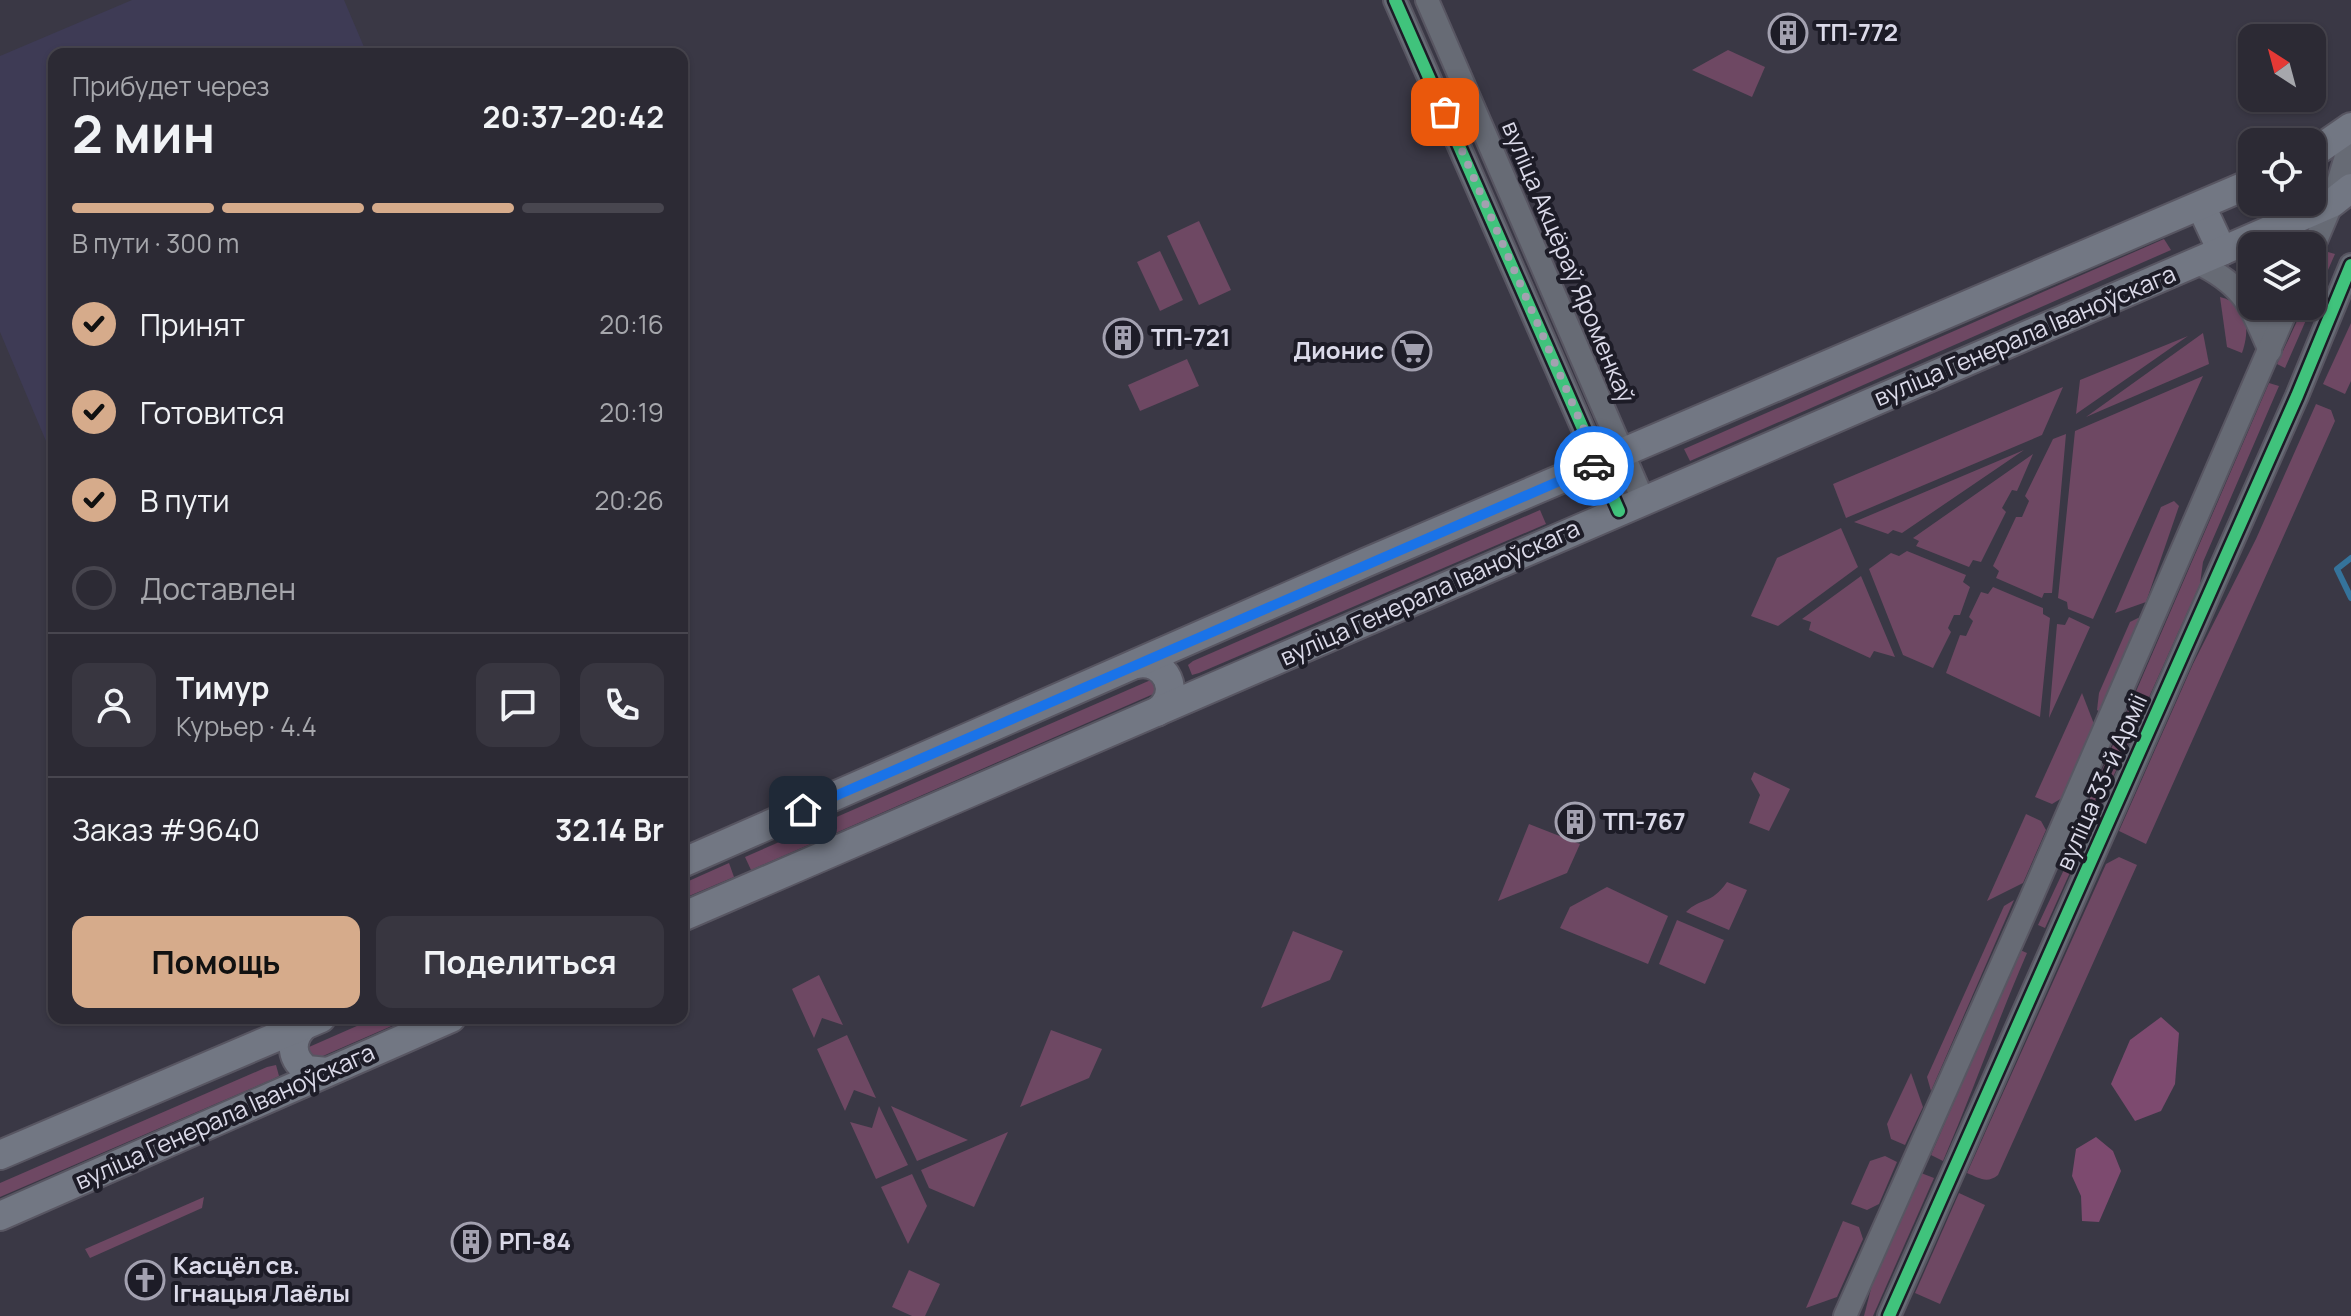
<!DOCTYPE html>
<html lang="ru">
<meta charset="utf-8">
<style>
:root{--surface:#2c2a34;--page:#383640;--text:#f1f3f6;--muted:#a6a7ac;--line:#48464f;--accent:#d6ab8b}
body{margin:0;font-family:Manrope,sans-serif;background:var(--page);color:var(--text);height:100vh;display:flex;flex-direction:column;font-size:30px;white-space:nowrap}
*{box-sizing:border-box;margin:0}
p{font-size:26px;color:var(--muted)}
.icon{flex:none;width:44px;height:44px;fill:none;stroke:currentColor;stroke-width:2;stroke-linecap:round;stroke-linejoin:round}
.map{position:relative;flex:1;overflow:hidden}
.drawer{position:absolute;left:48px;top:48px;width:640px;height:976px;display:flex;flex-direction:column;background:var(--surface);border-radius:16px;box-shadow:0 2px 6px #0004,0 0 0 2px var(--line)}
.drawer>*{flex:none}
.needle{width:52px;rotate:324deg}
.buttons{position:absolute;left:2238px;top:24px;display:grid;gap:16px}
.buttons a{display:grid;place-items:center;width:88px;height:88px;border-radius:16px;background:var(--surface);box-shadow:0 2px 6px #0004,0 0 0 2px var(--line);font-size:40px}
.pin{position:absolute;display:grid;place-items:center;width:68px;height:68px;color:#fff;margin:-34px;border-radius:16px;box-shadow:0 4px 12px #0006}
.courier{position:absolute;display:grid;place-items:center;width:80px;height:80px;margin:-40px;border:6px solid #1a73e8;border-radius:50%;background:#fff;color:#222;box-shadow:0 2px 10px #0007}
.overview em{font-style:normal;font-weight:700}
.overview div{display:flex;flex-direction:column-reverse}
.overview{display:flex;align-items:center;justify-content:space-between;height:136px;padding:0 24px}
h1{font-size:52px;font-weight:700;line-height:60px}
.bar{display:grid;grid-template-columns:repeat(4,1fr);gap:12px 8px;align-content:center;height:96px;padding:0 24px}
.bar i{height:10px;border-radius:6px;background:var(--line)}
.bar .selected{background:var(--accent)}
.bar p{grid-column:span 4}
.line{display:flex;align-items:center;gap:20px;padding:0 24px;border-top:2px solid var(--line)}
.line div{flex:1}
.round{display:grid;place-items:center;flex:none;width:84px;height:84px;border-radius:16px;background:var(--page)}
ol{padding:0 24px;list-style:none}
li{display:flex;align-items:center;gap:24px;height:88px}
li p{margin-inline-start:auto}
li .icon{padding:8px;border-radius:50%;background:var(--accent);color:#111;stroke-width:4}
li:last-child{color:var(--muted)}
li i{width:44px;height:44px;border:4px solid var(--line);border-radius:50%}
.cta{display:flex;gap:16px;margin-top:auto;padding:16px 24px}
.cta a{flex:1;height:92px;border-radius:16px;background:var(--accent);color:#111;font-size:32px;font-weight:700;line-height:92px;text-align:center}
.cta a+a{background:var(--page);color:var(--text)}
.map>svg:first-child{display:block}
.built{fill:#3e3b55}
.green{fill:#6e4863}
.forest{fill:#7d4a6f}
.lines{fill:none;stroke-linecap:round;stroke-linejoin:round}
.stream{stroke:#35739b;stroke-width:6}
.minor-casing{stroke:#585662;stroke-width:26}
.major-casing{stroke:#585662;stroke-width:32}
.minor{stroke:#676b75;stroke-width:22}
.major{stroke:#727783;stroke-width:28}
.cycleway-casing{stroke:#1d1c27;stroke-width:17}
.cycleway{stroke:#40c37c;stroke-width:12}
.done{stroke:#a3a1b0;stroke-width:8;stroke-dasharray:0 14.4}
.route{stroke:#1a73e8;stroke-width:10}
.labels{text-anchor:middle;stroke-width:8;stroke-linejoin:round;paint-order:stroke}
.poi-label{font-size:24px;font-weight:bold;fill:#dbdae9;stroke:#1d1c27;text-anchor:start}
.street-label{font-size:24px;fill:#dbdae9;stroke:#1d1c27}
</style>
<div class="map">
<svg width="2351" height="1316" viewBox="0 0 2351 1316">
<rect width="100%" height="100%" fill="#3a3845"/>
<path class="built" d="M 132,0 L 344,0 L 367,54 L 54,54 L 54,460 L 0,332 L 0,56 Z"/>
<g class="green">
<path d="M 1728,50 L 1765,67 L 1752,97 L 1692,70 Z"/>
<path d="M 1199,221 L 1231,290 L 1199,305 L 1167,236 Z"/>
<path d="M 2164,239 L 2171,250 L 1690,461 L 1684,449 Z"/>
<path d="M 1160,251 L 1183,300 L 1160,311 L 1137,262 Z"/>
<path d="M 2328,252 L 2335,254 L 2285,368 L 2277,364 L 2304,306 L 2312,306 L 2312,288 Z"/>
<path d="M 2220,297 C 2249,304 2250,330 2242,353 L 2227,347 Z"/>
<path d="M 2351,323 L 2351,381 L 2345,394 L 2323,384 Z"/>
<path d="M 2203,333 L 2209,364 L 2086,417 Z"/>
<path d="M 2188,336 L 2076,414 L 2080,380 Z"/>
<path d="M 1187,359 L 1199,386 L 1140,411 L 1128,385 Z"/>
<path d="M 2203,376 L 2093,619 L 2068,609 L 2067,602 L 2058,598 L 2075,431 Z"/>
<path d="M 2269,383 L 2279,386 L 2203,562 L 2200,584 L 2045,928 L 2038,925 L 2076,844 L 2090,798 Z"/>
<path d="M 2063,387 L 2042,435 L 1846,518 L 1833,484 Z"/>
<path d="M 2316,404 L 2331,410 L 2335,421 L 2146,844 L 2119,831 L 2193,664 L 2256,539 Z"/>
<path d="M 2066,434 L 2052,593 L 2044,593 L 2042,598 L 1996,578 L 1999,571 L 1993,566 L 2016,517 L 2022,517 L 2029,501 L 2025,496 L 2053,439 Z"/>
<path d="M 2024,450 L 1902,533 L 1893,530 L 1888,534 L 1854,522 Z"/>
<path d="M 2033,454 L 2017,491 L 2012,490 L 2002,508 L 2006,512 L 1981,562 L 1973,560 L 1969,567 L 1916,546 L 1919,541 L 1913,538 Z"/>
<path d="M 2174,501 L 2179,506 L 2146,602 L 2115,613 L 2161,507 Z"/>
<path d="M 1540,510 L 1546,524 L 1199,673 L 1192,675 L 1188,665 L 1193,661 Z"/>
<path d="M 1841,528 L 1858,567 L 1778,626 L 1751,616 L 1777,558 Z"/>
<path d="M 1907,551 L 1966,575 L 1963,582 L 1970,587 L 1960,615 L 1954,615 L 1948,628 L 1951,632 L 1933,668 L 1903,655 L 1869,569 L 1891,553 L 1899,556 Z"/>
<path d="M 1861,576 L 1895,657 L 1874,651 L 1870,658 L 1809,630 L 1811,622 L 1802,619 Z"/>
<path d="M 1993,587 L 2043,608 L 2043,614 L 2050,618 L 2040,717 L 1946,673 L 1960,635 L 1966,636 L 1973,621 L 1969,617 L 1981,592 L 1988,594 Z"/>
<path d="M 2069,617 L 2090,627 L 2049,718 L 2057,624 L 2065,625 Z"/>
<path d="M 2138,618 L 2142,619 L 2100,712 L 2097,710 L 2099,693 L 2130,622 Z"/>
<path d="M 1153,679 L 1158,692 L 751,870 L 745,857 Z"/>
<path d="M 2082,693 L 2094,724 L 2062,798 L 2052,804 L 2035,797 Z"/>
<path d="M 1754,772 L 1790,789 L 1769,831 L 1749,823 L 1760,795 L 1751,779 Z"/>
<path d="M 2026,814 L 2041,821 L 2046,830 L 2023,883 L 1987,901 Z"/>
<path d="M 1529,824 L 1580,844 L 1567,873 L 1498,901 Z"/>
<path d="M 2119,857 L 2137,865 L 1998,1175 C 1987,1184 1979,1178 1967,1173 L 2106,864 Z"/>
<path d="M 729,863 L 734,877 L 682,899 L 682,884 Z"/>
<path d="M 1727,882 L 1747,890 L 1729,930 L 1686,912 C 1701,897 1711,905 1727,882 Z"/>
<path d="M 1607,887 L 1668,916 L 1648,964 L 1560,928 L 1570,907 Z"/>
<path d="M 2014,900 L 1931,1091 L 1927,1077 L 2004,906 Z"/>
<path d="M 1677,920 L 1724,940 L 1705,984 L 1659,964 Z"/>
<path d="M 1293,931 L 1343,951 L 1330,980 L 1261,1008 Z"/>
<path d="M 2020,950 L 2027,953 C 1997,1022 1973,1092 1943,1161 L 1931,1155 Z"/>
<path d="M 819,975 L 843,1025 L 822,1018 L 814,1038 L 792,989 Z"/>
<path d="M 375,1018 L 410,1018 L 316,1059 L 305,1054 L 309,1047 Z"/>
<path d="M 1051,1030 L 1102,1049 L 1089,1078 L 1020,1107 Z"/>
<path d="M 847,1035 L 876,1098 L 854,1090 L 845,1111 L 817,1049 Z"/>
<path d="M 276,1065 L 279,1076 L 271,1080 L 0,1197 L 0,1183 L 267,1067 Z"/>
<path d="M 1911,1073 L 1923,1107 L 1905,1145 L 1891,1139 L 1887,1124 Z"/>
<path d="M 879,1106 L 908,1165 L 876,1179 L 850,1122 L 872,1128 Z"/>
<path d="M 891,1106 L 968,1140 L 917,1161 Z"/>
<path d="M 1008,1132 L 974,1207 L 929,1188 L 921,1170 Z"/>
<path d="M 1885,1156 L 1897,1162 L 1879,1204 L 1867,1210 L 1851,1204 L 1870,1161 Z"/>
<path d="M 1921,1173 L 1934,1178 L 1873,1316 L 1864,1316 L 1874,1277 Z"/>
<path d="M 912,1174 L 927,1206 L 908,1244 L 881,1187 Z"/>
<path d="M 1959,1193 L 1985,1205 L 1940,1304 L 1915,1293 Z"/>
<path d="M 204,1197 L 202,1208 L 90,1258 L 85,1249 Z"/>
<path d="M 1843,1221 L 1859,1227 L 1863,1239 L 1837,1297 L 1806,1308 Z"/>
<path d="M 909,1270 L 940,1284 L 925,1316 L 912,1316 L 892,1307 Z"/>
</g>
<g class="forest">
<path d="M 2161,1017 L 2179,1033 L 2175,1084 L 2161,1111 L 2135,1121 L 2111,1084 L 2130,1040 Z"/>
<path d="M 2096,1137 L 2113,1151 L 2121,1171 L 2099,1222 L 2082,1221 L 2081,1196 L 2072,1176 L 2076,1149 Z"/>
</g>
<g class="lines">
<path class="stream" d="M 2351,558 L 2337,569 L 2351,598"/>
<g class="minor-casing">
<g id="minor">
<path d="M 1395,0 L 1619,511"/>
<path d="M 1427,0 L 1643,500"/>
<path d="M 2312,250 L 2332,203 L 2351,140"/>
<path d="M 2196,262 C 2244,285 2250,305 2270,351"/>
<path d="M 1845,1316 L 2026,910 L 2288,306"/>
<path d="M 1889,1316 L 2297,396 L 2351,265"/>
</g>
</g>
<g class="major-casing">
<g id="major">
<path d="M 2312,154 L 2351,127"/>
<path d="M 2201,206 L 2222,251"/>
<path d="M 1136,664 C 1166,658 1183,693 1157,712"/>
<path d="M 682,863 L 1367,562 L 2252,183"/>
<path d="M 682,917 L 2222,251 L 2332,203 L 2351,188"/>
<path d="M 306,1024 C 290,1037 289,1057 307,1070 L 327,1072"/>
<path d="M 0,1155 L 321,1018"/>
<path d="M 0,1216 L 451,1018"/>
</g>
</g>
<use href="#minor" class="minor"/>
<use href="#major" class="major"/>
<g class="cycleway-casing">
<g id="cycleway">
<path d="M 1395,0 L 1619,511"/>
<path d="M 1889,1316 L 2297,396 L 2351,265"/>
</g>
</g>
<use href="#cycleway" class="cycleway"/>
</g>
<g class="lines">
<path class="done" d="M 1445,112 L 1599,464 L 1594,466"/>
<path class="route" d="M 803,810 L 1594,466"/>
</g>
<defs>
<g id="building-ring" transform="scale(2)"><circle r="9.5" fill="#1d1c27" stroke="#a3a1b0" stroke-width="1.5"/><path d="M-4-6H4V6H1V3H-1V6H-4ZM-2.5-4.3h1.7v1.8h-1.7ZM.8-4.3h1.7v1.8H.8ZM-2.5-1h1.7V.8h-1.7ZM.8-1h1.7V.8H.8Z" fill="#a3a1b0"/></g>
<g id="supermarket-ring" transform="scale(2)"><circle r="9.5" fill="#1d1c27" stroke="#a3a1b0" stroke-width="1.5"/><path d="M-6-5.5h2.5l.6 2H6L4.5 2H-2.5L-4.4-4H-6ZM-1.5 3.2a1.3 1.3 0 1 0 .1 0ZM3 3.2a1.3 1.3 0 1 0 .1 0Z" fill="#a3a1b0"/></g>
<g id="church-ring" transform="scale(2)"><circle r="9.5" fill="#1d1c27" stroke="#a3a1b0" stroke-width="1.5"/><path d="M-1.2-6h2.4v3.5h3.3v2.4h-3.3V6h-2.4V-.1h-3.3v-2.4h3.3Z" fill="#a3a1b0"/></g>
</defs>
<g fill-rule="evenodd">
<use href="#building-ring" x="1788" y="33"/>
<use href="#building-ring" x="1123" y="338"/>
<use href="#supermarket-ring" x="1412" y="351"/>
<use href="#building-ring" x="1575" y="822"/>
<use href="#building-ring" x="471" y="1242"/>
<use href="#church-ring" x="145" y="1280"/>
</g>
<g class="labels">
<g class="poi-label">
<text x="1816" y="41">ТП-772</text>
<text x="1151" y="346">ТП-721</text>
<text x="1384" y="359" text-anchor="end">Дионис</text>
<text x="1603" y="830">ТП-767</text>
<text x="499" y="1250">РП-84</text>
<text x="173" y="1274">Касцёл св.<tspan x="173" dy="28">Ігнацыя Лаёлы</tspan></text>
</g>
<g class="street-label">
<text transform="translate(1568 262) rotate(67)" y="8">вуліца Акцёраў Яроменкаў</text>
<text transform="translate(2025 336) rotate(-23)" y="8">вуліца Генерала Іваноўскага</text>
<text transform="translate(1430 593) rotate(-24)" y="8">вуліца Генерала Іваноўскага</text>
<text transform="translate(2102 782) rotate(-66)" y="8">вуліца 33-й Арміі</text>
<text transform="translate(225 1117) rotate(-24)" y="8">вуліца Генерала Іваноўскага</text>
</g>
</g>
</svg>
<div class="buttons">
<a><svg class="needle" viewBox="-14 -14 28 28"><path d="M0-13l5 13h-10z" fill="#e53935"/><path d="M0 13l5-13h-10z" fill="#a6a7ac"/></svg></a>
<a><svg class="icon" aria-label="locate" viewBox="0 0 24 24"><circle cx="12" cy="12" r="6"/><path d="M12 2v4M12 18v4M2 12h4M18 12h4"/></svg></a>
<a><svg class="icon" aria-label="layers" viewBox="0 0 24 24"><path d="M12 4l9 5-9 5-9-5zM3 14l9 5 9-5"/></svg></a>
</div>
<div class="pin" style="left:1445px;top:112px;background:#ea580c"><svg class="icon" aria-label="bag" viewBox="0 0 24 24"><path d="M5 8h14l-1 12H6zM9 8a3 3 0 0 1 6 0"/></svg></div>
<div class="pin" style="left:803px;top:810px;background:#1f2937"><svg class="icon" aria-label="home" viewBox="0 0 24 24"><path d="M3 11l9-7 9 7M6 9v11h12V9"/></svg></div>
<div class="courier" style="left:1594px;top:466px"><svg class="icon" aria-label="car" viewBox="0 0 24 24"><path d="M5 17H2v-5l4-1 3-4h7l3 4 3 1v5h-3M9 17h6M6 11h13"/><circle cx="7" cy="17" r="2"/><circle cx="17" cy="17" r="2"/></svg></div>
<section class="drawer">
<div class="overview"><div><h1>2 мин</h1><p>Прибудет через</p></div><em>20:37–20:42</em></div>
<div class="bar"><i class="selected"></i><i class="selected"></i><i class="selected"></i><i></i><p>В пути · 300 m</p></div>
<ol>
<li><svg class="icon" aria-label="check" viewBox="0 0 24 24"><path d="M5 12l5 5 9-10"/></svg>Принят<p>20:16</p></li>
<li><svg class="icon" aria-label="check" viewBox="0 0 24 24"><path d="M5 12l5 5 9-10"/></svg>Готовится<p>20:19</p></li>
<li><svg class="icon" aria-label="check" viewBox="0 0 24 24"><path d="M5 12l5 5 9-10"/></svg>В пути<p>20:26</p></li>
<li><i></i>Доставлен</li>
</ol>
<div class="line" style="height:144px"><a class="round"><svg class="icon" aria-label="person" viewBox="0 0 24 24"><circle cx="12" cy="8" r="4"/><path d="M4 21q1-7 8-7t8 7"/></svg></a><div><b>Тимур</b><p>Курьер · 4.4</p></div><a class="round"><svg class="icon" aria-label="chat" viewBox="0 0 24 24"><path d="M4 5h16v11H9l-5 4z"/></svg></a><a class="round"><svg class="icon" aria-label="phone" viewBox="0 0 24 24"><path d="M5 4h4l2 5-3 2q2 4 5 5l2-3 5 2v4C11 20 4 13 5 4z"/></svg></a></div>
<div class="line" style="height:104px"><div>Заказ #9640</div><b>32.14 Br</b></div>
<div class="cta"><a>Помощь</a><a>Поделиться</a></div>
</section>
</div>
